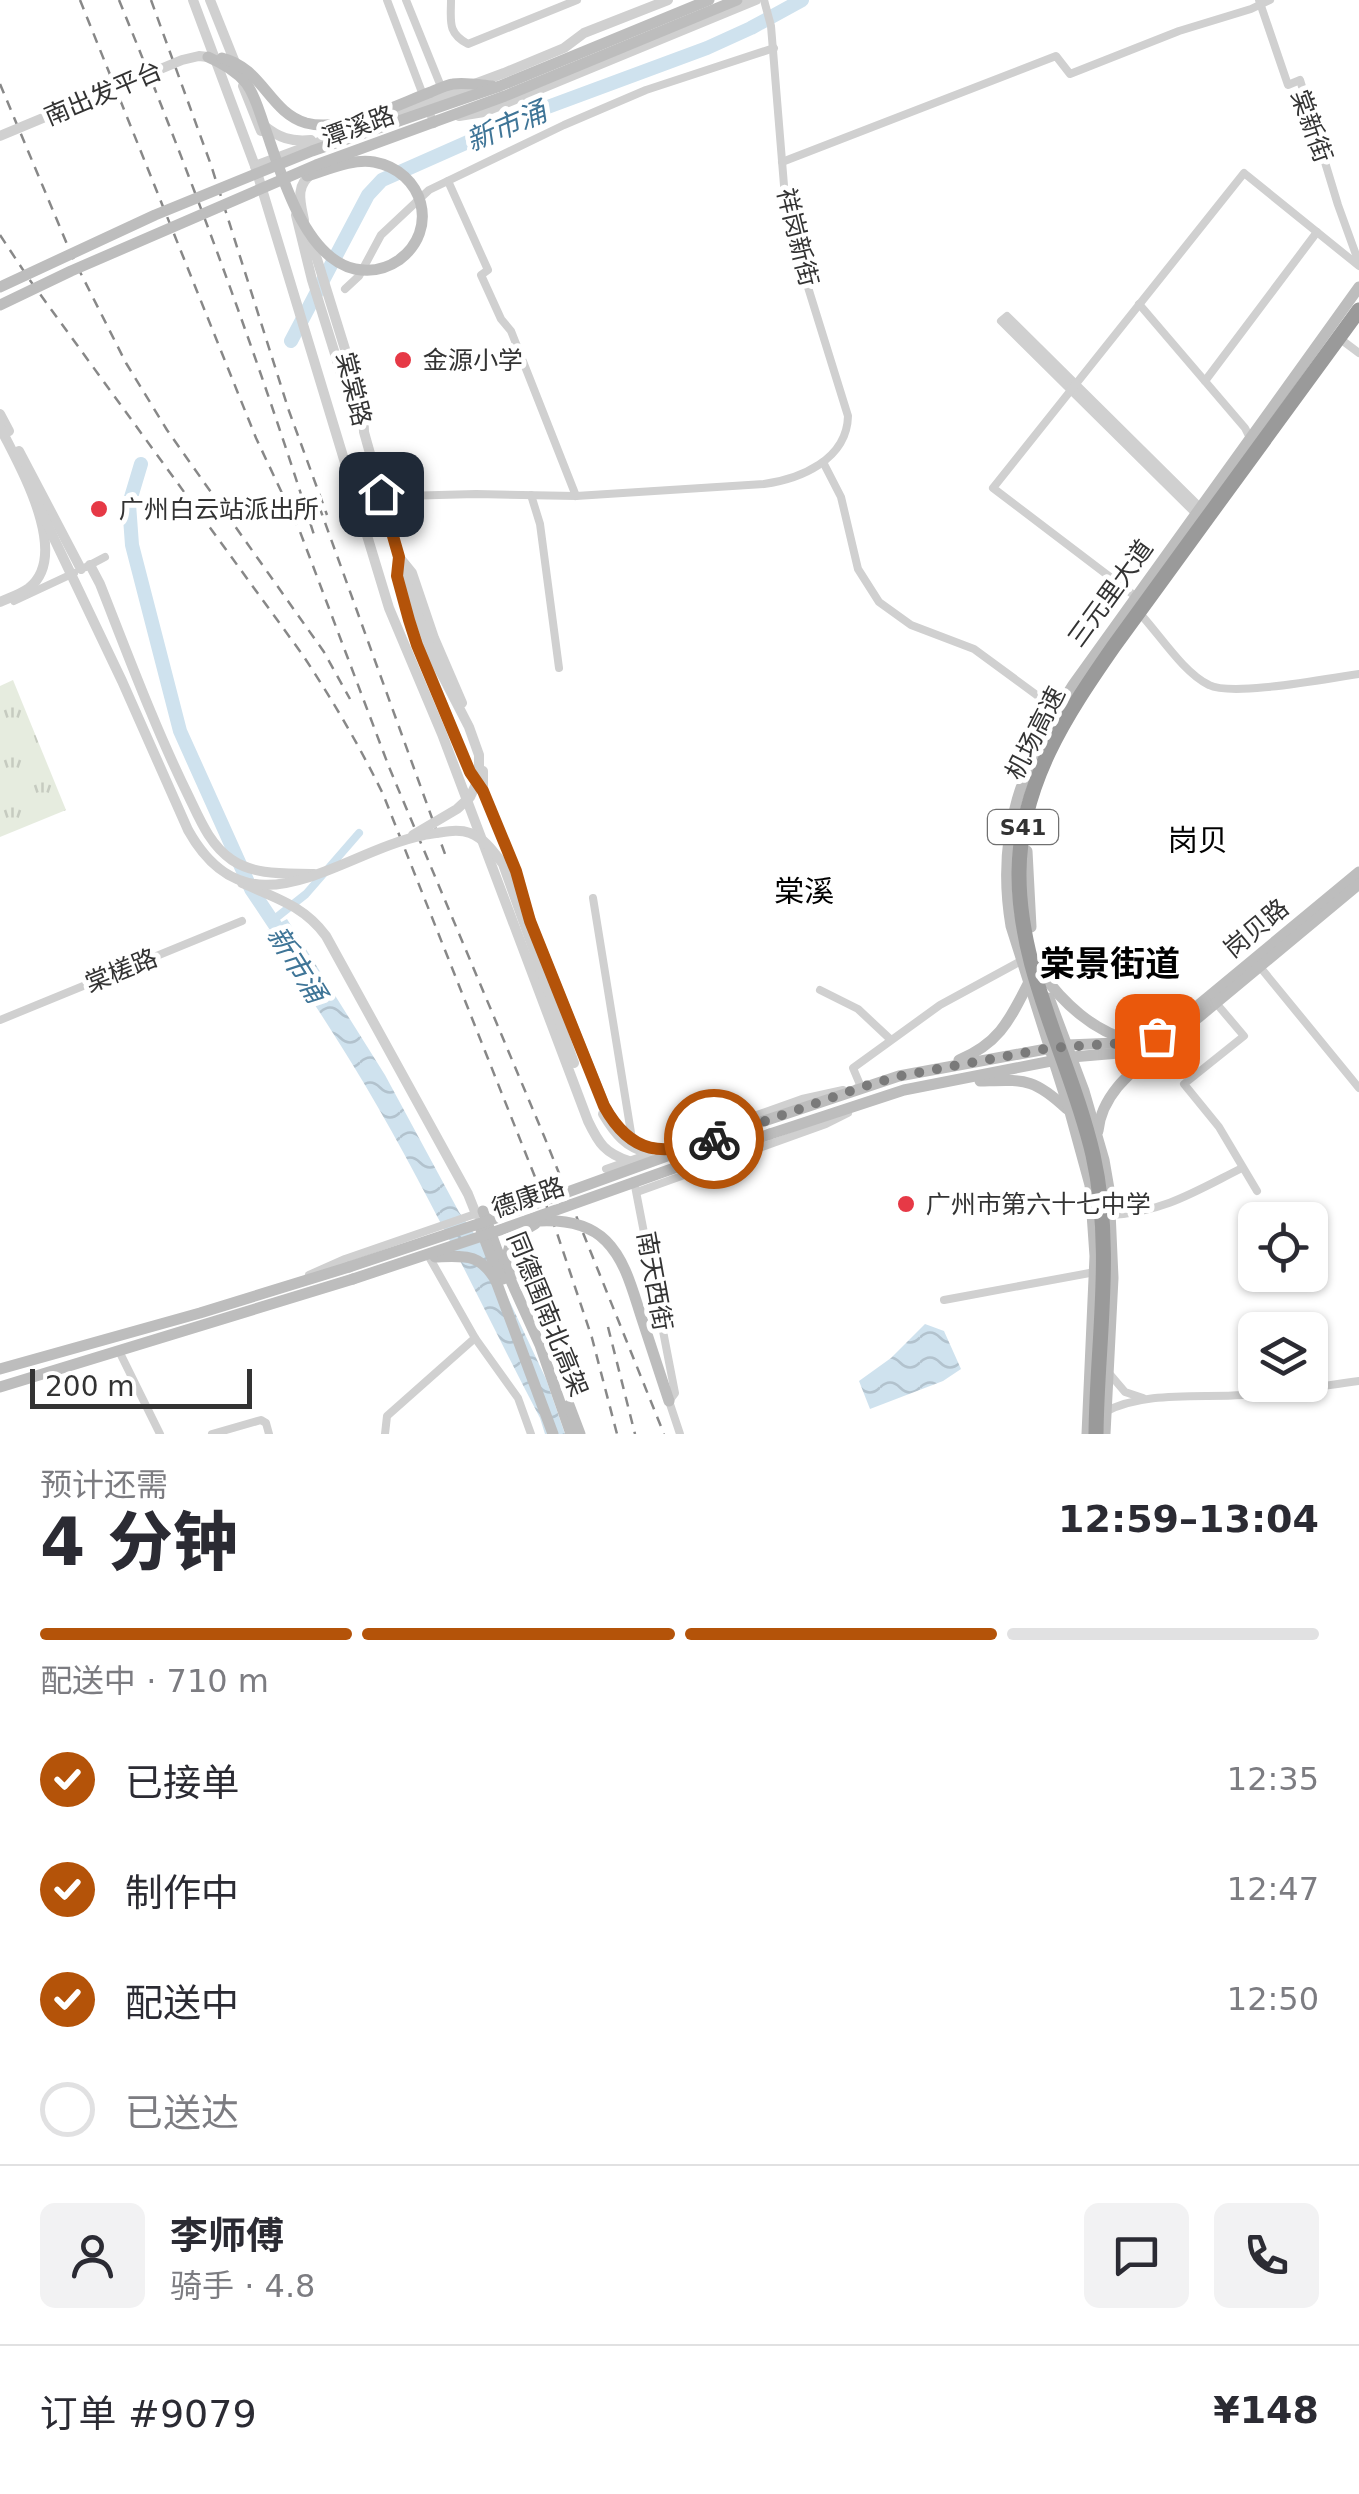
<!DOCTYPE html>
<html lang="zh">
<meta charset="utf-8">
<style>
:root{--surface:#fff;--page:#f2f2f3;--text:#2b2b33;--muted:#7c7c81;--line:#e1e1e2;--accent:#b45309}
body{margin:0;font-family:"DejaVu Sans","Noto Sans SC",sans-serif;background:var(--page);color:var(--text);height:100vh;display:flex;flex-direction:column;font-size:38px;white-space:nowrap}
*{box-sizing:border-box;margin:0}
p{font-size:32px;color:var(--muted)}
.icon{flex:none;width:55px;height:55px;fill:none;stroke:currentColor;stroke-width:2;stroke-linecap:round;stroke-linejoin:round}
.map{position:relative;height:1434px;overflow:hidden}
.details{display:flex;flex-direction:column;background:var(--surface);flex:1}
.details>*{flex:none}
.tools{position:absolute;left:1238px;top:1202px;display:grid;gap:20px}
.tools a{display:grid;place-items:center;width:90px;height:90px;border-radius:15px;background:var(--surface);box-shadow:0 2px 8px #0004;font-size:50px}
.scale{position:absolute;left:30px;bottom:25px;width:222px;box-sizing:border-box;padding-left:10px;border:5px solid #333;border-top:0;font-size:28px;line-height:35px;white-space:nowrap;color:#333;-webkit-text-stroke:8px #fff;paint-order:stroke}
.pin{position:absolute;display:grid;place-items:center;width:85px;height:85px;color:#fff;margin:-42px;border-radius:20px;box-shadow:0 5px 15px #0006}
.courier{position:absolute;display:grid;place-items:center;width:100px;height:100px;margin:-50px;border:8px solid #b45309;border-radius:50%;background:#fff;color:#222;box-shadow:0 2px 12px #0007}
.summary em{font-style:normal;font-weight:800}
.summary div{display:flex;flex-direction:column-reverse}
.summary{display:flex;align-items:center;justify-content:space-between;height:170px;padding:0 40px}
h1{font-size:65px;font-weight:800;line-height:75px}
.bar{display:grid;grid-template-columns:repeat(4,1fr);gap:15px 10px;align-content:center;height:120px;padding:0 40px}
.bar i{height:12px;border-radius:8px;background:var(--line)}
.bar .selected{background:var(--accent)}
.bar p{grid-column:span 4}
.line{display:flex;align-items:center;gap:25px;padding:0 40px;border-top:2px solid var(--line)}
.line div{flex:1}
.round{display:grid;place-items:center;flex:none;width:105px;height:105px;border-radius:15px;background:var(--page)}
ol{padding:0 40px;list-style:none}
li{display:flex;align-items:center;gap:30px;height:110px}
li p{margin-inline-start:auto}
li .icon{padding:10px;border-radius:50%;background:var(--accent);color:#fff;stroke-width:4}
li:last-child{color:var(--muted)}
li i{width:55px;height:55px;border:5px solid var(--line);border-radius:50%}
.map>svg:first-child{display:block}
.grass{fill:url(#grass-tufts)}
.water{fill:url(#water-waves)}
.lines{fill:none;stroke-linecap:round;stroke-linejoin:round}
.canal{stroke:#cfe2ee;stroke-width:8}
.river{stroke:#cfe2ee;stroke-width:14}
.minor{stroke:#d0d0d0;stroke-width:8}
.tertiary{stroke:#d0d0d0;stroke-width:10}
.secondary{stroke:#bdbdbd;stroke-width:11}
.rail{stroke:#888;stroke-width:2.5;stroke-dasharray:10 8;stroke-linecap:butt}
.tertiary-bridge{stroke:#d0d0d0;stroke-width:10}
.secondary-bridge{stroke:#bdbdbd;stroke-width:11}
.motorway-bridge{stroke:#9a9a9a;stroke-width:15}
.done{stroke:#7a7a7a;stroke-width:10;stroke-dasharray:0 18}
.route{stroke:#b45309;stroke-width:12}
.poi-dot{fill:#e63946;stroke:#fff;stroke-width:4}
.labels{text-anchor:middle;stroke-width:10;stroke-linejoin:round;paint-order:stroke}
.shield{fill:#fff;stroke:#707070;stroke-width:2.5}
.shield-label{font-size:22px;font-weight:bold;fill:#333}
.street-label{font-size:25px;fill:#333;stroke:#fff}
.poi-label{font-size:25px;fill:#333;stroke:#fff;text-anchor:start}
.water-label{font-size:28px;font-style:italic;fill:#3f7597;stroke:#fff}
.quarter-label{font-size:30px;fill:#000;stroke:#fff}
.district-label{font-size:35px;font-weight:bold;fill:#000;stroke:#fff}
</style>
<div class="map">
<svg width="1359" height="1434" viewBox="0 0 1359 1434">
<defs>
<pattern id="grass-tufts" width="24" height="20" patternUnits="userSpaceOnUse" patternTransform="scale(2.5)"><rect width="24" height="20" fill="#e6ecdf"/><path d="M3 7l-1-3M5 7V3M7 7l1-3M15 17l-1-3M17 17v-4M19 17l1-3" fill="none" stroke="#c6cbc0"/></pattern>
<pattern id="water-waves" width="16" height="10" patternUnits="userSpaceOnUse" patternTransform="scale(2.5)"><rect width="16" height="10" fill="#cfe2ee"/><path d="M0 5q4-4 8 0t8 0" fill="none" stroke="#b2c2cd"/></pattern>
</defs>
<rect width="100%" height="100%" fill="#fff"/>
<path class="grass" d="M 13,680 L 66,810 L 0,837 L 0,686 Z"/>
<g class="water">
<path d="M 287,919 L 385,1075 L 459,1212 L 485,1249 L 546,1379 L 565,1434 L 545,1434 L 540,1418 C 482,1307 429,1193 365,1085 C 334,1033 299,981 267,930 Z"/>
<path d="M 925,1324 L 944,1331 L 961,1369 L 943,1381 L 870,1409 L 859,1381 L 891,1358 Z"/>
</g>
<g class="lines">
<path class="canal" d="M 272,921 L 306,894 L 359,833"/>
<g class="river">
<path d="M 291,341 L 368,195 L 382,180 L 545,108 L 707,48 L 751,28 L 802,0"/>
<path d="M 141,464 L 129,504 L 132,545 L 180,731 L 251,889 L 285,940"/>
</g>
<g class="minor">
<path d="M 387,0 L 434,124"/>
<path d="M 406,0 L 442,89"/>
<path d="M 451,0 C 451,21 447,33 468,44 L 577,0"/>
<path d="M 1259,0 L 1288,85 L 1300,80 L 1338,205 L 1359,263"/>
<path d="M 782,162 L 1056,56 L 1070,74 L 1179,31 L 1251,9 L 1270,0"/>
<path d="M 448,181 L 488,270 L 481,275 L 501,319 L 511,331 L 576,496"/>
<path d="M 345,289 L 359,276 L 381,235 L 429,190 L 564,125 L 646,90 L 774,48"/>
<path d="M 1139,304 L 1245,428 L 1250,438"/>
<path d="M 1343,341 L 1359,353"/>
<path d="M 1205,381 L 1317,232"/>
<path d="M 823,462 L 841,497 L 858,569 L 879,602 L 911,625 L 974,649 L 1057,710"/>
<path d="M 531,495 L 540,524 L 559,668"/>
<path d="M 402,496 L 476,494 L 576,496 L 764,484 C 800,479 847,460 848,416 L 793,239 L 786,210 L 771,26 L 764,0"/>
<path d="M 1196,514 L 1001,321 L 1007,316 L 1200,507"/>
<path d="M 86,567 L 105,557"/>
<path d="M 1135,596 L 993,488 L 1244,173 L 1359,266"/>
<path d="M 14,601 L 74,573"/>
<path d="M 1143,617 C 1161,637 1185,674 1209,685 C 1233,697 1329,678 1359,674"/>
<path d="M 593,898 L 632,1139"/>
<path d="M 1260,967 L 1359,1088"/>
<path d="M 820,990 L 858,1009 L 890,1039"/>
<path d="M 1216,1003 L 1244,1036 L 1184,1084 L 1219,1127 L 1257,1191"/>
<path d="M 0,1020 L 242,921"/>
<path d="M 857,1088 L 861,1087 L 853,1068 L 940,1005 L 1021,961"/>
<path d="M 667,1147 L 802,1099 L 843,1090"/>
<path d="M 606,1169 L 649,1154"/>
<path d="M 634,1181 L 675,1393 L 669,1401 L 680,1434"/>
<path d="M 637,1192 L 826,1124 L 848,1113"/>
<path d="M 1111,1215 C 1164,1212 1196,1191 1242,1168"/>
<path d="M 428,1255 L 475,1338 L 518,1398 L 531,1434"/>
<path d="M 309,1275 L 345,1259 L 478,1213"/>
<path d="M 944,1300 L 1095,1272"/>
<path d="M 119,1351 L 160,1434"/>
<path d="M 1108,1372 L 1125,1392 L 1143,1398"/>
<path d="M 1105,1412 C 1143,1391 1200,1398 1243,1395 C 1282,1393 1321,1386 1359,1381"/>
<path d="M 212,1434 L 261,1420 L 266,1423 L 269,1434"/>
<path d="M 385,1434 L 387,1416 L 475,1338"/>
</g>
<g class="tertiary">
<path d="M 193,0 L 255,166 L 389,608 L 442,734 L 588,1121 C 599,1144 605,1153 629,1161"/>
<path d="M 210,0 L 236,65"/>
<path d="M 243,86 L 261,131"/>
<path d="M 459,116 L 484,112 L 756,0"/>
<path d="M 263,125 C 279,138 291,142 311,140"/>
<path d="M 255,166 L 504,73 L 564,48 L 584,33 L 668,0"/>
<path d="M 304,220 C 300,201 295,185 313,173"/>
<path d="M 303,229 L 317,259 L 363,407 L 364,432 L 399,557 L 412,573 L 434,638 L 462,703"/>
<path d="M 0,414 L 9,431"/>
<path d="M 0,427 C 18,464 72,554 29,588 C 21,594 9,598 0,602"/>
<path d="M 19,451 L 81,569"/>
<path d="M 399,557 L 397,576 L 409,620 L 470,773 L 481,789"/>
<path d="M 401,564 L 409,592"/>
<path d="M 90,565 L 100,584 C 128,655 155,728 189,797 C 200,820 210,845 232,860 C 256,876 287,873 314,874"/>
<path d="M 483,771 L 483,791 L 518,877"/>
<path d="M 242,883 C 276,898 304,906 326,936 L 468,1194 L 476,1214"/>
<path d="M 603,1114 C 615,1134 626,1148 649,1153"/>
</g>
<g class="secondary">
<path d="M 1027,851 L 1031,927"/>
<path d="M 515,871 L 530,921"/>
<path d="M 1041,972 C 1062,1002 1094,1032 1130,1040"/>
<path d="M 1049,998 L 1084,1091 L 1104,1160 L 1109,1189 L 1113,1278 L 1105,1434"/>
<path d="M 959,1060 C 999,1043 1009,1021 1028,984"/>
<path d="M 980,1081 C 1024,1080 1033,1077 1067,1109"/>
<path d="M 764,1121 L 899,1076 L 1068,1045 L 1139,1042 L 1157,1036 L 1178,1022 L 1359,872"/>
<path d="M 1098,1131 C 1102,1092 1135,1069 1163,1045"/>
<path d="M 770,1134 L 904,1090 L 1072,1057 L 1119,1053 L 1152,1046 L 1173,1036 L 1199,1017 L 1359,884"/>
<path d="M 483,1211 L 497,1250 L 540,1345 L 571,1434"/>
<path d="M 480,1227 L 494,1264 L 503,1279"/>
<path d="M 496,1281 L 553,1434"/>
<path d="M 0,1369 L 200,1313 L 349,1267"/>
<path d="M 0,1387 L 353,1279"/>
<path d="M 569,1405 L 580,1434"/>
<path d="M 1087,1434 L 1095,1256 L 1090,1185 L 1070,1112 L 1011,926 C 995,831 1023,764 1073,685 L 1359,287"/>
</g>
<g class="rail">
<path d="M 80,0 L 256,438 L 299,529 L 389,767 L 544,1136 L 664,1434"/>
<path d="M 119,0 C 191,176 257,354 314,535"/>
<path d="M 151,0 L 211,165 L 289,411 L 327,515"/>
<path d="M 0,84 L 72,256 L 126,363 L 167,430 L 324,652 L 350,699"/>
<path d="M 0,235 L 29,279 L 302,654 C 332,699 359,745 383,794 L 556,1230 L 592,1338 L 617,1434"/>
<path d="M 319,506 L 445,854"/>
<path d="M 608,1327 L 635,1434"/>
</g>
<g class="tertiary-bridge">
<path d="M 0,136 L 182,60 L 199,56 L 208,57"/>
<path d="M 296,215 L 312,280 L 350,402"/>
<path d="M 38,505 L 122,681 L 188,830 C 250,941 339,852 424,835 C 439,833 456,828 470,833 C 485,839 493,851 503,864 L 574,1063"/>
<path d="M 409,592 L 437,665 L 469,727 L 479,755 L 479,778 L 470,797 L 457,809 L 413,835"/>
</g>
<g class="secondary-bridge">
<path d="M 208,57 C 222,63 236,71 246,83 C 255,95 259,111 264,125 C 280,169 303,258 355,269 C 370,272 386,269 399,260 C 440,230 424,171 374,162 C 353,158 327,170 307,176"/>
<path d="M 222,58 C 263,68 269,112 306,123 C 344,133 396,105 431,92 C 438,89 446,85 453,84 C 465,82 480,85 492,86"/>
<path d="M 0,287 L 155,215 L 253,175 L 312,151 L 500,86 L 709,0"/>
<path d="M 0,305 L 71,271 L 316,165 L 505,96 L 737,0"/>
<path d="M 530,921 L 604,1105 C 621,1137 637,1151 675,1150"/>
<path d="M 540,1221 C 563,1220 588,1223 606,1241 C 626,1261 633,1292 642,1319 C 651,1346 660,1373 669,1401"/>
<path d="M 435,1257 C 465,1256 480,1253 496,1281"/>
<path d="M 349,1267 L 496,1218 L 764,1121"/>
<path d="M 512,1276 C 502,1249 510,1238 535,1224"/>
<path d="M 353,1279 L 500,1230 L 770,1134"/>
</g>
<path class="motorway-bridge" d="M 1096,1434 C 1097,1341 1114,1248 1093,1155 C 1071,1060 1018,971 1019,872 C 1020,784 1066,715 1114,646 C 1141,609 1167,573 1194,536 C 1249,461 1304,386 1359,310"/>
</g>
<g class="lines">
<path class="done" d="M 714,1139 L 862,1087 L 900,1076 L 1050,1048 L 1139,1042 L 1157,1036"/>
<path class="route" d="M 381,494 L 399,557 L 397,576 L 409,620 L 417,645 L 470,772 L 483,791 L 516,871 L 530,921 L 604,1106 C 631,1155 663,1157 714,1139"/>
</g>
<g class="poi-dot">
<circle cx="403" cy="360" r="10"/>
<circle cx="99" cy="509" r="10"/>
<circle cx="906" cy="1204" r="10"/>
</g>
<g class="labels">
<rect class="shield" x="988" y="810" width="70" height="34" rx="8"/>
<g class="shield-label">
<text x="1023" y="835">S41</text>
</g>
<g class="street-label">
<text transform="translate(103 93) rotate(-23)" y="9">南出发平台</text>
<text transform="translate(358 126) rotate(-20)" y="9">潭溪路</text>
<text transform="translate(1312 126) rotate(70)" y="9">棠新街</text>
<text transform="translate(798 237) rotate(76)" y="9">祥岗新街</text>
<text transform="translate(354 389) rotate(76)" y="9">棠棠路</text>
<text transform="translate(1110 593) rotate(-54)" y="9">三元里大道</text>
<text transform="translate(1035 733) rotate(-63)" y="9">机场高速</text>
<text transform="translate(1256 928) rotate(-40)" y="9">岗贝路</text>
<text transform="translate(121 970) rotate(-22)" y="9">棠槎路</text>
<text transform="translate(528 1197) rotate(-19)" y="9">德康路</text>
<text transform="translate(655 1281) rotate(80)" y="9">南天西街</text>
<text transform="translate(548 1314) rotate(68)" y="9">同德围南北高架</text>
</g>
<g class="poi-label">
<text x="423" y="369">金源小学</text>
<text x="119" y="518">广州白云站派出所</text>
<text x="926" y="1213">广州市第六十七中学</text>
</g>
<g class="water-label">
<text transform="translate(506 126) rotate(-23)" y="10">新市涌</text>
<text transform="translate(297 964) rotate(58)" y="10">新市涌</text>
</g>
<g class="quarter-label">
<text x="1198" y="851">岗贝</text>
<text x="804" y="902">棠溪</text>
</g>
<g class="district-label">
<text x="1110" y="976">棠景街道</text>
</g>
</g>
</svg>
<div class="tools">
<a><svg class="icon" aria-label="locate" viewBox="0 0 24 24"><circle cx="12" cy="12" r="6"/><path d="M12 2v4M12 18v4M2 12h4M18 12h4"/></svg></a>
<a><svg class="icon" aria-label="layers" viewBox="0 0 24 24"><path d="M12 4l9 5-9 5-9-5zM3 14l9 5 9-5"/></svg></a>
</div>
<div class="scale">200 m</div>
<div class="pin" style="left:1157px;top:1036px;background:#ea580c"><svg class="icon" aria-label="bag" viewBox="0 0 24 24"><path d="M5 8h14l-1 12H6zM9 8a3 3 0 0 1 6 0"/></svg></div>
<div class="pin" style="left:381px;top:494px;background:#1f2937"><svg class="icon" aria-label="home" viewBox="0 0 24 24"><path d="M3 11l9-7 9 7M6 9v11h12V9"/></svg></div>
<div class="courier" style="left:714px;top:1139px"><svg class="icon" aria-label="bike" viewBox="0 0 24 24"><circle cx="6" cy="16" r="4"/><circle cx="18" cy="16" r="4"/><path d="M6 16l4-8h5l3 8M10 8l3 8H6M13 5h3"/></svg></div>
</div>
<section class="details">
<div class="summary"><div><h1>4 分钟</h1><p>预计还需</p></div><em>12:59–13:04</em></div>
<div class="bar"><i class="selected"></i><i class="selected"></i><i class="selected"></i><i></i><p>配送中 · 710 m</p></div>
<ol>
<li><svg class="icon" aria-label="check" viewBox="0 0 24 24"><path d="M5 12l5 5 9-10"/></svg>已接单<p>12:35</p></li>
<li><svg class="icon" aria-label="check" viewBox="0 0 24 24"><path d="M5 12l5 5 9-10"/></svg>制作中<p>12:47</p></li>
<li><svg class="icon" aria-label="check" viewBox="0 0 24 24"><path d="M5 12l5 5 9-10"/></svg>配送中<p>12:50</p></li>
<li><i></i>已送达</li>
</ol>
<div class="line" style="height:180px"><a class="round"><svg class="icon" aria-label="person" viewBox="0 0 24 24"><circle cx="12" cy="8" r="4"/><path d="M4 21q1-7 8-7t8 7"/></svg></a><div><b>李师傅</b><p>骑手 · 4.8</p></div><a class="round"><svg class="icon" aria-label="chat" viewBox="0 0 24 24"><path d="M4 5h16v11H9l-5 4z"/></svg></a><a class="round"><svg class="icon" aria-label="phone" viewBox="0 0 24 24"><path d="M5 4h4l2 5-3 2q2 4 5 5l2-3 5 2v4C11 20 4 13 5 4z"/></svg></a></div>
<div class="line" style="height:130px"><div>订单 #9079</div><b>¥148</b></div>
</section>
